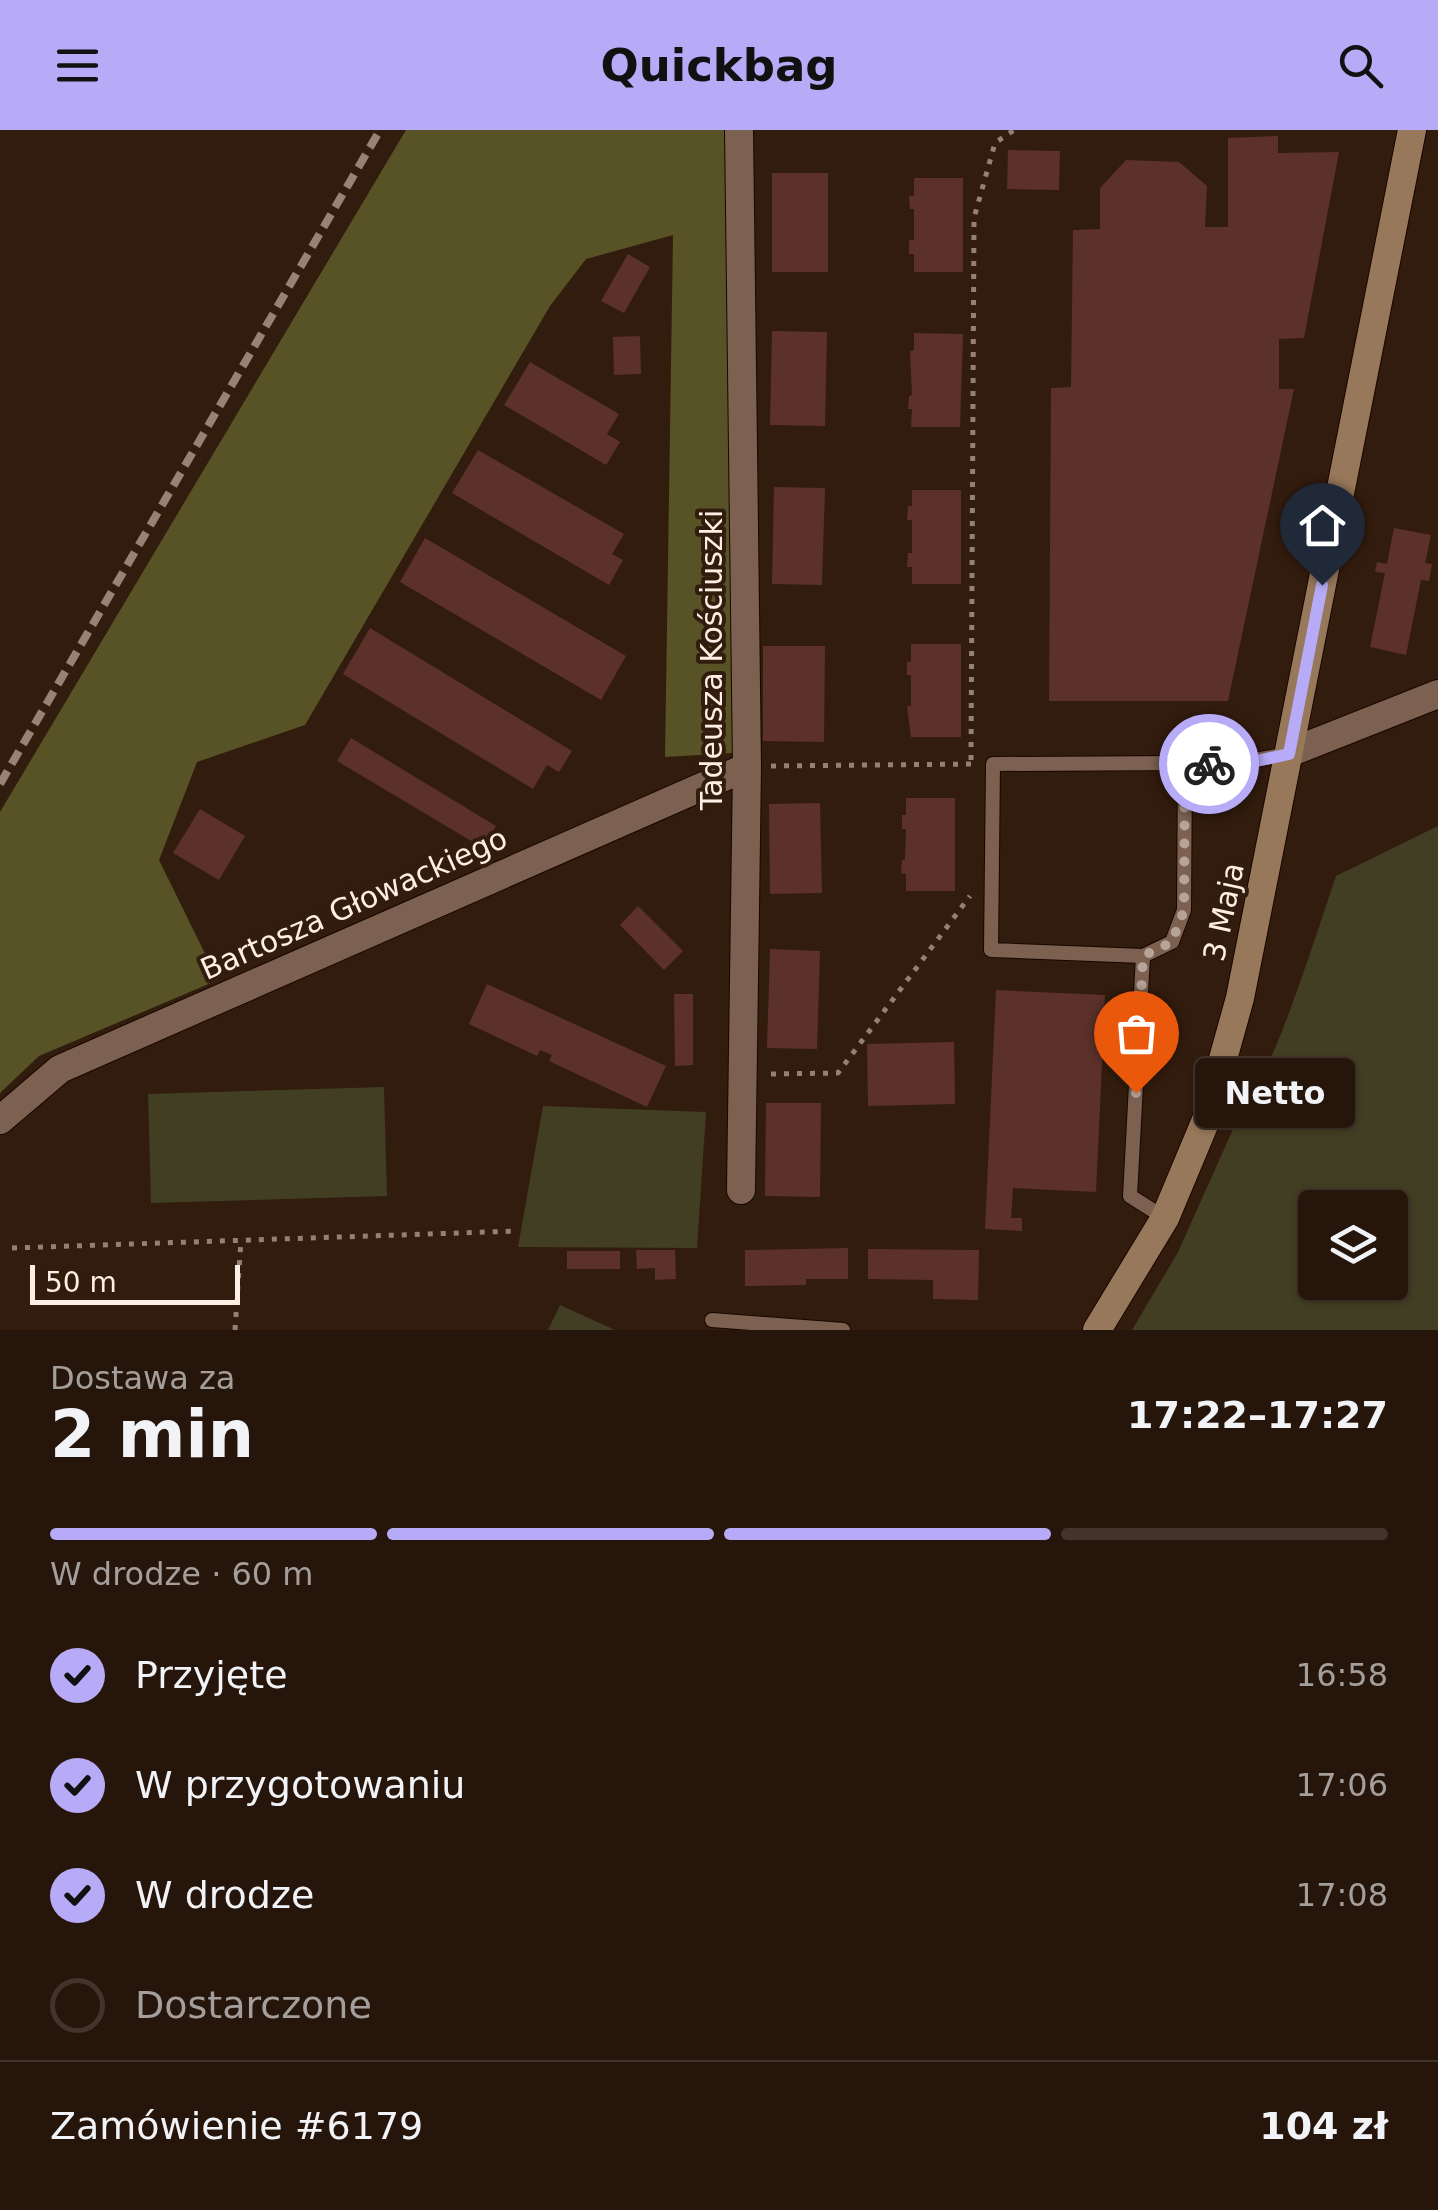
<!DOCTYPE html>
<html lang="pl">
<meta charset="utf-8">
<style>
:root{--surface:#26150a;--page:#2e1e13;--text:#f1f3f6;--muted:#a49f9c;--line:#42342b;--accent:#b7abf8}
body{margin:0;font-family:"DejaVu Sans",sans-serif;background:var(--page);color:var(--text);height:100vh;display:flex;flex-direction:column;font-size:38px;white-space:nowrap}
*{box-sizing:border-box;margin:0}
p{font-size:32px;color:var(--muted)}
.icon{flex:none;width:55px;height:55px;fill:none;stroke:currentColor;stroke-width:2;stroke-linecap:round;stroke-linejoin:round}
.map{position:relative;height:1200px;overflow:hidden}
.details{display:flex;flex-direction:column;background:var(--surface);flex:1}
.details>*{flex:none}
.tools{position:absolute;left:1298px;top:1060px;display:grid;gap:20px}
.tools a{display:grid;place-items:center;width:110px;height:110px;border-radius:10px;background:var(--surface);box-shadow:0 2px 8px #0004,0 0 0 2px var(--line);font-size:50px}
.scale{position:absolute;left:30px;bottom:25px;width:210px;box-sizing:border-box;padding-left:10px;border:5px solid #feeee4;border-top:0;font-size:28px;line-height:35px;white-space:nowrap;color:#feeee4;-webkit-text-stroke:8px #321c0d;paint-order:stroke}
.pin{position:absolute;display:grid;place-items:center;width:85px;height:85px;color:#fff;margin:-102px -42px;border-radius:50% 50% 50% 0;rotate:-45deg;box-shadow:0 0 10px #0007}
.pin .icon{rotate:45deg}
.courier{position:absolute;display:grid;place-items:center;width:100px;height:100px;margin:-50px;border:8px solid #b7abf8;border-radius:50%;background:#fff;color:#222;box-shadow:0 2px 12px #0007}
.bubble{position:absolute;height:70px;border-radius:10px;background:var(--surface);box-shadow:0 2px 8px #0004,0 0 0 2px var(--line);font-size:32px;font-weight:700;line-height:70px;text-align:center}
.head em{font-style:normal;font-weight:700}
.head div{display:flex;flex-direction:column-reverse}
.head{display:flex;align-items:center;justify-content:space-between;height:170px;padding:0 50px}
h1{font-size:65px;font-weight:700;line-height:75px}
.bar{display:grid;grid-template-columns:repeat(4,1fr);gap:15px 10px;align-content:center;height:120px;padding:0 50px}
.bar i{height:12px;border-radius:8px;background:var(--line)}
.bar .selected{background:var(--accent)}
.bar p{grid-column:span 4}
.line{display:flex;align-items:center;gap:25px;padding:0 50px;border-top:2px solid var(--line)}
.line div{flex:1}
ol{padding:0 50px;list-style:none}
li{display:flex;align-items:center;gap:30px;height:110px}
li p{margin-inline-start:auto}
li .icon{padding:10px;border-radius:50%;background:var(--accent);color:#111;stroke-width:4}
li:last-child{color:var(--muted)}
li i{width:55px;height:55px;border:5px solid var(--line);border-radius:50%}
header{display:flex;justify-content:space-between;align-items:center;height:130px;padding:0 50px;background:var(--accent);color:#111;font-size:45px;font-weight:700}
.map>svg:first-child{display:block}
.green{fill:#413e23;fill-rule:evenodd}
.forest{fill:#585327}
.building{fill:#5c312a}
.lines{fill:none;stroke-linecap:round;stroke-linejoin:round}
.service-casing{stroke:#190600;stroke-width:16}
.minor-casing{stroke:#190600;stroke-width:30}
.secondary-casing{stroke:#190600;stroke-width:30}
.path{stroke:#948175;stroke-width:5;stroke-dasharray:5 8;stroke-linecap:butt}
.service{stroke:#7c6151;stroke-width:14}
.minor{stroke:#7c6151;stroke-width:28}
.secondary{stroke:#97785a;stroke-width:28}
.rail{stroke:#968376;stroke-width:8;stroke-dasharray:15 8;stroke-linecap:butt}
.done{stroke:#b7a499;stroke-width:10;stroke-dasharray:0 18}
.route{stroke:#b7abf8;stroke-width:12}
.labels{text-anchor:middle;stroke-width:8;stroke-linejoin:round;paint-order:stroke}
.street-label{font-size:30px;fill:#feeee4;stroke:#321c0d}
</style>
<header><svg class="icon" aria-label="menu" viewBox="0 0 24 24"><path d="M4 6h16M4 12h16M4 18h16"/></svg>Quickbag<svg class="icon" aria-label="search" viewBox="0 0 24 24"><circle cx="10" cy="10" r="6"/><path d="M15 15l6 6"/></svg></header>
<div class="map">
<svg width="1438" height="1200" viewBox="0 0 1438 1200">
<rect width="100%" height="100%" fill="#321c0d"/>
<g class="green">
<path d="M 1438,696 L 1438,1200 L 1132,1200 L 1178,1122 L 1247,968 C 1272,949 1322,786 1336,746 ZM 1315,1078 L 1390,1078 L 1390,1152 L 1315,1152 Z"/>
<path d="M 384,957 L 387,1066 L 151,1073 L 148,964 Z"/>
<path d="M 543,976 L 706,982 L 697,1118 L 518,1117 Z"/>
<path d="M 560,1175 L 615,1200 L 548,1200 Z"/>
</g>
<path class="forest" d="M 406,0 L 726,0 L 733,623 L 665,627 L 673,105 L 586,129 L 550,176 L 305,595 L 197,632 L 159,730 L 218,850 L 39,926 L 0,963 L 0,682 Z"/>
<g class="building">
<path d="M 1278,6 L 1278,23 L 1339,22 L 1304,208 L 1279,209 L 1279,259 L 1294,259 L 1228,571 L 1049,571 L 1051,258 L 1071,257 L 1073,100 L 1100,99 L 1100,58 L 1126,30 L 1179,32 L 1207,56 L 1205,97 L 1228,97 L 1228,8 Z"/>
<path d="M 1008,20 L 1060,21 L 1059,60 L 1007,59 Z"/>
<rect x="772" y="43" width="56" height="99"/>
<path d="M 914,48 L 963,48 L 963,142 L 914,142 L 914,124 L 909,124 L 909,110 L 914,110 L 914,79 L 910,79 L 909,66 L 914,66 Z"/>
<path d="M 628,124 L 650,137 L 624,183 L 601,171 Z"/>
<path d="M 772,201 L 827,202 L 825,296 L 770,295 Z"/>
<path d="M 914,203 L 963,204 L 960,297 L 911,297 L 912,279 L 908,279 L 909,266 L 912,265 L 910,221 L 914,220 Z"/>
<path d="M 640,206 L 641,244 L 614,245 L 613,207 Z"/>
<path d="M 530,232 L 619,284 L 607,304 L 620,312 L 606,335 L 504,275 Z"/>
<path d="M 478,320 L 624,404 L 612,424 L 623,430 L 609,455 L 452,363 Z"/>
<path d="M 774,357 L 825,358 L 822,455 L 772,454 Z"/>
<path d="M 912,360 L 961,360 L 961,454 L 912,454 L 912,437 L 907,437 L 908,423 L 912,423 L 912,390 L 907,390 L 908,376 L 912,376 Z"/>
<path d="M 1394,398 L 1431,405 L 1425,433 L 1432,434 L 1429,451 L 1421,450 L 1406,525 L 1370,517 L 1385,443 L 1375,442 L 1377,432 L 1387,434 Z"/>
<path d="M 425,408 L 626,526 L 601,570 L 400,452 Z"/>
<path d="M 370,498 L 572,621 L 559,642 L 547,635 L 533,659 L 343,544 Z"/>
<path d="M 911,514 L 961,514 L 961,607 L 911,607 L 907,576 L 911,576 L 911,545 L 907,545 L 907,532 L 911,532 Z"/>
<path d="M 763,516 L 825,516 L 824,612 L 763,611 Z"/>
<path d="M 351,608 L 496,696 L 483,718 L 337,631 Z"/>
<path d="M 906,668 L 955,668 L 955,761 L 906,761 L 906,744 L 901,743 L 902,730 L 905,730 L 906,699 L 902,699 L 902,685 L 906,685 Z"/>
<path d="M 820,673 L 822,763 L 770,764 L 769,674 Z"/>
<path d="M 200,679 L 245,706 L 219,750 L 173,723 Z"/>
<path d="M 638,776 L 683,821 L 664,840 L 620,795 Z"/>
<path d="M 770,819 L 820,821 L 817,919 L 767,918 Z"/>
<path d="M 487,854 L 666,936 L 647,977 L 549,931 L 552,925 L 540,920 L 537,926 L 469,894 Z"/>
<path d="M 996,860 L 1105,865 L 1103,898 L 1124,899 L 1123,914 L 1103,913 L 1096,1062 L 1013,1058 L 1011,1088 L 1022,1088 L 1022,1101 L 985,1099 Z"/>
<path d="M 674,864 L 693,864 L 693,935 L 675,936 Z"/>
<path d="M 954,912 L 955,974 L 868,976 L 867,914 Z"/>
<path d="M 766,973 L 821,973 L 820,1067 L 765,1066 Z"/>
<path d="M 848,1118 L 848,1149 L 806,1149 L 806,1155 L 745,1156 L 745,1120 Z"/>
<path d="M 868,1119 L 979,1120 L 978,1170 L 933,1169 L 933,1150 L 868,1149 Z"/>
<path d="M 636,1120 L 675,1120 L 676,1149 L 655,1150 L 655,1138 L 637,1139 Z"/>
<rect x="567" y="1121" width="53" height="18"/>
</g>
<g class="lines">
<g class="service-casing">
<g id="service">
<path d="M 1185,633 L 1184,780 L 1172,812 L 1143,826 L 991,820 L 993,634 L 1185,633 C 1221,635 1254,632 1289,623"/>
<path d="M 1143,826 L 1130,1066 L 1165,1088"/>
<path d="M 712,1190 L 843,1200"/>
</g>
</g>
<g class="minor-casing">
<g id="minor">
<path d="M 739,0 L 747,637 L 741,1060"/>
<path d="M 1289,623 L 1438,564"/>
<path d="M 0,990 L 60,939 L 747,637"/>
</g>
</g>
<g class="secondary-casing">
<path id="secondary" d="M 1097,1200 L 1165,1088 L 1206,990 L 1240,868 L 1412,0"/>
</g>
<g class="path">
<path d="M 971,630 L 974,88 L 995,13 L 1014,0"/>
<path d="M 771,636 L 975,634"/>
<path d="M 771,944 L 838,943 L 970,766"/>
<path d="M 12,1118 L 517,1101"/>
<path d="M 235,1200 L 241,1110"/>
</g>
<use href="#service" class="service"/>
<use href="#minor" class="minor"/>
<use href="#secondary" class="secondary"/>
<path class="rail" d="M 0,654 L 380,0"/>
</g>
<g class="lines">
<path class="done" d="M 1136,963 L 1143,826 L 1172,812 L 1184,780 L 1185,633 L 1209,634"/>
<path class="route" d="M 1209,634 L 1252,632 L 1289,624 L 1322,455"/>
</g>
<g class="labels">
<g class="street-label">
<text transform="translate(712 530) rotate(-90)" y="10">Tadeusza Kościuszki</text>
<text transform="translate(354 774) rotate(-24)" y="10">Bartosza Głowackiego</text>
<text transform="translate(1224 782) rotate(-78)" y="10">3 Maja</text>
</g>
</g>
</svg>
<div class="tools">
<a><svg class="icon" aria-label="layers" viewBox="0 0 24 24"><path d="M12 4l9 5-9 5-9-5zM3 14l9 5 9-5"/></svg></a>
</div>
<div class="scale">50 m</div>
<div class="pin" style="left:1136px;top:963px;background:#ea580c"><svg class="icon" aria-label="bag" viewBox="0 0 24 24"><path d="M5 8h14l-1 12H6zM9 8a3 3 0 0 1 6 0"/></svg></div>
<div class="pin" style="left:1322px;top:455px;background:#1f2937"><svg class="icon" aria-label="home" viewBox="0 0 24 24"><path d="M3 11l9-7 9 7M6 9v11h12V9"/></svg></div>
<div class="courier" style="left:1209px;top:634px"><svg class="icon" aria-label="bike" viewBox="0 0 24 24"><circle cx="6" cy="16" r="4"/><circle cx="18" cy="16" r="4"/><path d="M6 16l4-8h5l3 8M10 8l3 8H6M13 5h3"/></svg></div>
<div class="bubble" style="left:1195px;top:928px;width:160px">Netto</div>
</div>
<section class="details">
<div class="head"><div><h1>2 min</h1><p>Dostawa za</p></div><em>17:22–17:27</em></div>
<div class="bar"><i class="selected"></i><i class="selected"></i><i class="selected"></i><i></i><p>W drodze · 60 m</p></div>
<ol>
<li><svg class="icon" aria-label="check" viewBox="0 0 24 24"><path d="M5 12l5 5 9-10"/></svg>Przyjęte<p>16:58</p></li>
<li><svg class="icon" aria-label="check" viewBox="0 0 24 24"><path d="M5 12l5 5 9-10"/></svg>W przygotowaniu<p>17:06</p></li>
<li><svg class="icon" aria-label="check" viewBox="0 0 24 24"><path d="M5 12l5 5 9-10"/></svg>W drodze<p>17:08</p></li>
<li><i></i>Dostarczone</li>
</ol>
<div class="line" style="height:130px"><div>Zamówienie #6179</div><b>104 zł</b></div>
</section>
